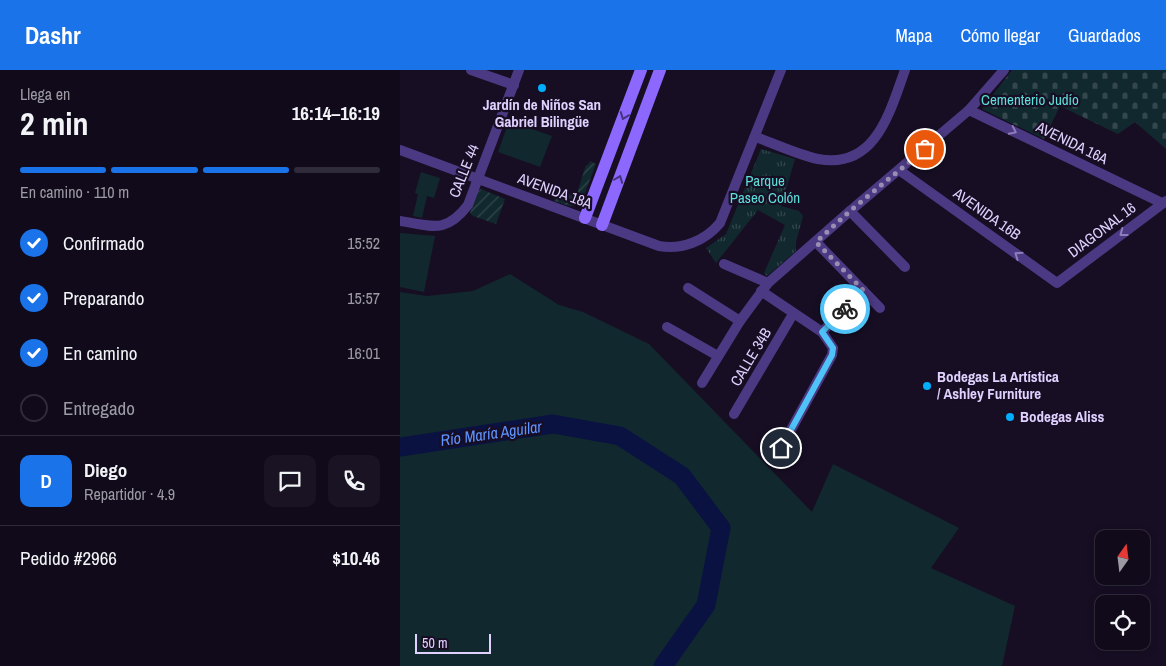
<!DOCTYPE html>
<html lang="es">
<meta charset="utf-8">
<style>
:root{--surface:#110a1b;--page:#1a1324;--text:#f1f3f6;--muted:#9c9aa3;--line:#302b3a;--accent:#1a73e8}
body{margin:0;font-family:"Archivo Narrow",sans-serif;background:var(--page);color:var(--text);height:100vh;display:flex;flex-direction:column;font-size:19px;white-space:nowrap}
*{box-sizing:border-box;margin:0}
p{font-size:16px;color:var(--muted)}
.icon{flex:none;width:28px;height:28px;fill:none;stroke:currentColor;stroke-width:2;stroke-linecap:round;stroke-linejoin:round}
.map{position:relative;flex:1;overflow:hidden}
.panel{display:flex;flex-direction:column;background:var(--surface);width:400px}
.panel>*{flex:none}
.needle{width:32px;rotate:14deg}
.controls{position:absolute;left:695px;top:460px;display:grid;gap:10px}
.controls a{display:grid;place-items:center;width:55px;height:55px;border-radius:10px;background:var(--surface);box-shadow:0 2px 8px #0003,0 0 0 1px var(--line);font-size:25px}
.scale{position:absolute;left:15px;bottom:12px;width:76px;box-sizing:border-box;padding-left:5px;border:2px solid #e0d1ff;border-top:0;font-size:14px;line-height:18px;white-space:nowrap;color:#e0d1ff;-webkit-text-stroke:4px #170e24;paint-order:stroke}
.pin{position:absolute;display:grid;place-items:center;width:42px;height:42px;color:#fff;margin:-21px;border:2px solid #fff;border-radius:50%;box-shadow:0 1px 5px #0007}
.courier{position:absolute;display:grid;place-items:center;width:50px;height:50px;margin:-25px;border:4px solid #4fc3f7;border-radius:50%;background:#fff;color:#222;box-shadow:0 1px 6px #0007}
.headline em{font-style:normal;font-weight:700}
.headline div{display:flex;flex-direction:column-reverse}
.headline{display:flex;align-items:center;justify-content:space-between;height:85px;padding:0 20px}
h1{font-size:32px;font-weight:700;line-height:38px}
.bar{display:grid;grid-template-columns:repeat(4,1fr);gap:8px 5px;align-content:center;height:60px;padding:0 20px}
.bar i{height:6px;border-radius:4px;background:var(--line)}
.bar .active{background:var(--accent)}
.bar p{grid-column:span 4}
.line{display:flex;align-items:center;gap:12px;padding:0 20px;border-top:1px solid var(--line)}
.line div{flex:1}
.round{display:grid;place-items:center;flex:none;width:52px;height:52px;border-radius:10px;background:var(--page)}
ol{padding:0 20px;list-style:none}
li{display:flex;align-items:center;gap:15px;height:55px}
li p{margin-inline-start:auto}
li .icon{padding:5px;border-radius:50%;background:var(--accent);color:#fff;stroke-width:4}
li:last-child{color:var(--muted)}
li i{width:28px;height:28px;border:2px solid var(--line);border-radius:50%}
header{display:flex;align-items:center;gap:30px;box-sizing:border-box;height:70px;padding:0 25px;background:var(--accent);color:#fff}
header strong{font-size:24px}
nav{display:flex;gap:28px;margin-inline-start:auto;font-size:18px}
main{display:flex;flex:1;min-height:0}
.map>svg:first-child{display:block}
.grass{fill:#11292e}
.cemetery{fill:url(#cemetery-stones)}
.park{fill:url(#park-tufts)}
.garden{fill:url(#garden-furrows)}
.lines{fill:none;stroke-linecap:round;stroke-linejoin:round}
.river{stroke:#0a1241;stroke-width:19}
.minor{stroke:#4c3983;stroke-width:10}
.secondary{stroke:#8c68ff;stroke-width:12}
.oneway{stroke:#46327c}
.oneway2{stroke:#8f7dbb}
.done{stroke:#9a8db2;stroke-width:5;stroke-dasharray:0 9}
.route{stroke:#4fc3f7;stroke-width:6}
.poi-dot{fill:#00aefc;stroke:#170e24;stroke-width:2}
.labels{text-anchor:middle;stroke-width:4.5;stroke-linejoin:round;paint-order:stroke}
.park-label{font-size:15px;fill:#5ddfda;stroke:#170e24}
.poi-label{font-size:15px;font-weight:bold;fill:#e0d1ff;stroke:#170e24;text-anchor:start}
.street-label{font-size:15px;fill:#e0d1ff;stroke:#170e24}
.water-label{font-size:16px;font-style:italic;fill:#5f93ff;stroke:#170e24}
</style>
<header>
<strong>Dashr</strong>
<nav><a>Mapa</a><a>Cómo llegar</a><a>Guardados</a></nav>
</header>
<main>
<section class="panel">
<div class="headline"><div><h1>2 min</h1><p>Llega en</p></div><em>16:14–16:19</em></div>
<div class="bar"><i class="active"></i><i class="active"></i><i class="active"></i><i></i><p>En camino · 110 m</p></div>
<ol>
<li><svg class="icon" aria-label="check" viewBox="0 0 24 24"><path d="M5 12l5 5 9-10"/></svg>Confirmado<p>15:52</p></li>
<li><svg class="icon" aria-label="check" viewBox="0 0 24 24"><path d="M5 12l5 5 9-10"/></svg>Preparando<p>15:57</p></li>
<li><svg class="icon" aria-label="check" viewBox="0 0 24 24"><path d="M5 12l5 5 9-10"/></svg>En camino<p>16:01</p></li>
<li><i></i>Entregado</li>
</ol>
<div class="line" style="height:90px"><b class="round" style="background:var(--accent);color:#fff">D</b><div><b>Diego</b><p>Repartidor · 4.9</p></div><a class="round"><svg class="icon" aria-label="chat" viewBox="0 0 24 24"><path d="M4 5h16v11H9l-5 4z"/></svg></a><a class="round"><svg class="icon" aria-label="phone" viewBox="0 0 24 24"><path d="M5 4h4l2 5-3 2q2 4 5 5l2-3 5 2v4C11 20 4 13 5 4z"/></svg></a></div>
<div class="line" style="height:65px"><div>Pedido #2966</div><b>$10.46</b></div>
</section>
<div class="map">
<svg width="766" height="596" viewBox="0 0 766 596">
<defs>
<pattern id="cemetery-stones" width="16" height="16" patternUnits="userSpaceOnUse" patternTransform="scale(1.25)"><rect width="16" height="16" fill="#11292e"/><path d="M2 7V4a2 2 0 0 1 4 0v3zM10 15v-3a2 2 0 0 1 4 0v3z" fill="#33474d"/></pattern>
<pattern id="park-tufts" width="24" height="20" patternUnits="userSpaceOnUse" patternTransform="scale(1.25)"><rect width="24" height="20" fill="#11292e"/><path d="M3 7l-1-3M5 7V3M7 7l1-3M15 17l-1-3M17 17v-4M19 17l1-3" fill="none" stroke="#33474d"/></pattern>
<pattern id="garden-furrows" width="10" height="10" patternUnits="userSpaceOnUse" patternTransform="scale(1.25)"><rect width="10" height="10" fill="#11292e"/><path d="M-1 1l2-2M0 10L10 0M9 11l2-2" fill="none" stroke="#33474d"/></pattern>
</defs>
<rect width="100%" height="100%" fill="#170e24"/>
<g class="grass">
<path d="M 109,51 L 152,66 L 140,97 L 98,82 Z"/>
<path d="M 21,102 L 40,108 L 34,128 L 27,126 L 22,148 L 13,146 L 18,124 L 15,123 Z"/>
<path d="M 0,163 L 35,166 L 24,222 L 0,217 Z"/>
<path d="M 110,204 L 159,235 L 183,242 L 249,274 L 412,442 L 433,394 L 559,458 L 531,498 L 615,536 L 602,596 L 0,596 L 0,222 L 27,226 L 73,221 Z"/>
</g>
<path class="cemetery" d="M 612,0 L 766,0 L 766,79 L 735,52 L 718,64 L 660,36 L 644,69 L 582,39 Z"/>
<path class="park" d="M 361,79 L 395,89 L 381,136 L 399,141 L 403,146 L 396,172 L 396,181 L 367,206 L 364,203 L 385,155 L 358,140 L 316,193 L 306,178 L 326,164 Z"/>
<g class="garden">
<path d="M 190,91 L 196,94 L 180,136 L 169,136 L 154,131 L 158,120 L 176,126 L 186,95 L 188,95 Z"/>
<path d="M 81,119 L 105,129 L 96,154 L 73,146 L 70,143 L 77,122 Z"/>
</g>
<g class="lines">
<path class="river" d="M 0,377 L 153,354 L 220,366 L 282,406 L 321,458 L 306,535 L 263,596"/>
<g class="minor">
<path d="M 71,0 L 114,15"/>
<path d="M 569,40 L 762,133"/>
<path d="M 356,67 C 375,74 399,85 418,89 C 476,100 490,41 505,0"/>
<path d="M 0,80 L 259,176 C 282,180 305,171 320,153 L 381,0"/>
<path d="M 499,100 L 657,213 L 766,131"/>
<path d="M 450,141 L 505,197"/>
<path d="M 0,151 C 32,156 46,164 68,135 L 119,0"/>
<path d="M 416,172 L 480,238"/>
<path d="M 324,194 L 368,213"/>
<path d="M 288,218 L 340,251"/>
<path d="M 361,221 L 422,262 L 433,278 L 432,285 L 381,378"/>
<path d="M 267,257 L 318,286"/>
<path d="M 422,262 L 463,220"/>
<path d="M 302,313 L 340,251 L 368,213 L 450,141 L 569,40 L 604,0"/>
<path d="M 334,344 L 393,244"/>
</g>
<g class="secondary">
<path d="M 185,148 L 241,0"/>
<path d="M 202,155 L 260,0"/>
</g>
</g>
<defs><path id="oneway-chevron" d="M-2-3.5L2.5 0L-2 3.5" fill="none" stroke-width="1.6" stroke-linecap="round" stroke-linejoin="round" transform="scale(1.25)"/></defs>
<g class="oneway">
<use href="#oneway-chevron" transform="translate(224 46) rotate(111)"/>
<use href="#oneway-chevron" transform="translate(219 109) rotate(-69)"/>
</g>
<g class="oneway2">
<use href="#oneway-chevron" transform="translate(613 61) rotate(26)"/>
<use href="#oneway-chevron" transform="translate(723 163) rotate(143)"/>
<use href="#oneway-chevron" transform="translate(618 185) rotate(-145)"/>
</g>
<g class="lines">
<path class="done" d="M 445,239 L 463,220 L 416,172 L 450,141 L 525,79"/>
<path class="route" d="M 381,378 L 432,285 L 433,278 L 422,262 L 445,239"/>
</g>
<g class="poi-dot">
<circle cx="142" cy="18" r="5"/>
<circle cx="527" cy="316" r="5"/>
<circle cx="610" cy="347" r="5"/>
</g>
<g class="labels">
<g class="park-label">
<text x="630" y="35">Cementerio Judío</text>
<text x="365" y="116">Parque<tspan x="365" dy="17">Paseo Colón</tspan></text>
</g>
<g class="poi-label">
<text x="142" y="40" text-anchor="middle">Jardín de Niños San<tspan x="142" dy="17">Gabriel Bilingüe</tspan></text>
<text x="537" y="312">Bodegas La Artística<tspan x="537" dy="17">/ Ashley Furniture</tspan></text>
<text x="620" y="352">Bodegas Aliss</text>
</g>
<g class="street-label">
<text transform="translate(672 73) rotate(26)" y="5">AVENIDA 16A</text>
<text transform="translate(64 101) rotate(-68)" y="5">CALLE 44</text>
<text transform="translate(155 121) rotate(20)" y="5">AVENIDA 18A</text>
<text transform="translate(587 144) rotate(35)" y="5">AVENIDA 16B</text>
<text transform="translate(702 160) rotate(-37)" y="5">DIAGONAL 16</text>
<text transform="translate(351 287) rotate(-59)" y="5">CALLE 34B</text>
</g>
<g class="water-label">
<text transform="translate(91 363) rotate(-8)" y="6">Río María Aguilar</text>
</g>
</g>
</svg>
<div class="controls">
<a><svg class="needle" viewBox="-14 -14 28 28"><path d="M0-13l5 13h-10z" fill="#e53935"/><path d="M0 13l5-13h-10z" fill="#9c9aa3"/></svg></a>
<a><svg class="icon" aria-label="locate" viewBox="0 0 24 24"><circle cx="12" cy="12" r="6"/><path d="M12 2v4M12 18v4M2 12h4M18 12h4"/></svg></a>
</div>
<div class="scale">50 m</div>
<div class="pin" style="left:525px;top:79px;background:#ea580c"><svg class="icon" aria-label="bag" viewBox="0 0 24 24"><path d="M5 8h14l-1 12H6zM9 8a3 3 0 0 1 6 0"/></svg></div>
<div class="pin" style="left:381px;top:378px;background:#1f2937"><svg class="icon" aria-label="home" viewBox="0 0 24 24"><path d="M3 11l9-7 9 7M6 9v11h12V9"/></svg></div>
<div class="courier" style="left:445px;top:239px"><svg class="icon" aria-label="bike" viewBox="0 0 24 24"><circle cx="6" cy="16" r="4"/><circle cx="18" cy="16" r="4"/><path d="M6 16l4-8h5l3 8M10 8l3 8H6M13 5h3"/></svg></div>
</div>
</main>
